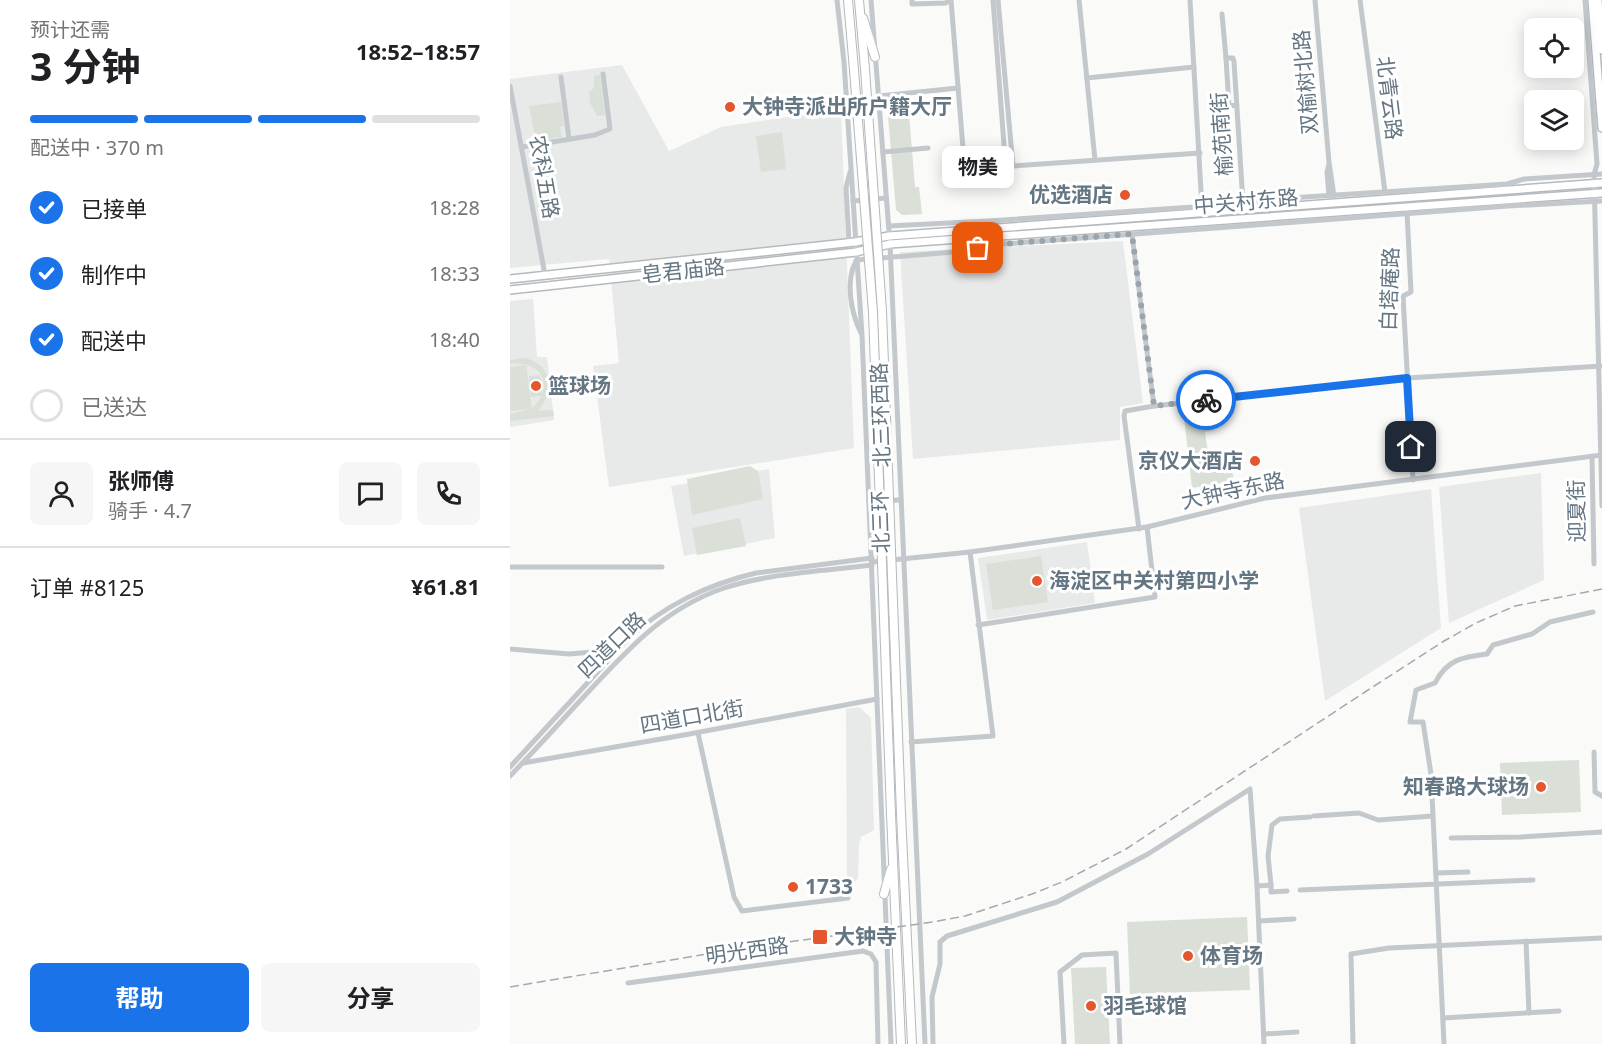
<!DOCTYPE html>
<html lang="zh">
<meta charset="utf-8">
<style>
:root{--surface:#fff;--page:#f6f6f6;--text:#202124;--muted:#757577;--line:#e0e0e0;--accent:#1a73e8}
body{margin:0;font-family:"Noto Sans","Noto Sans SC",sans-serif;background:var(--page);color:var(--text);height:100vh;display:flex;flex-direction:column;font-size:22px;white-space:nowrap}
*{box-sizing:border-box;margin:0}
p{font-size:20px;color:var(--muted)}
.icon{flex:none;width:33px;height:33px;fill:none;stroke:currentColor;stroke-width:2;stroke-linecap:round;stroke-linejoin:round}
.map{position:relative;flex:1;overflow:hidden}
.side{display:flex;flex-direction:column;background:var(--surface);width:510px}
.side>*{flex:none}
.buttons{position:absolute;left:1014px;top:18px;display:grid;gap:12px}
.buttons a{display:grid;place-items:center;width:60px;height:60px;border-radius:9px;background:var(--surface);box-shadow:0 3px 15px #0003;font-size:30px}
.pin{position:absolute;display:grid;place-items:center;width:51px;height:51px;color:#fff;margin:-26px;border-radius:12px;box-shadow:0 3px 9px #0006}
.courier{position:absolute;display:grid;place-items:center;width:60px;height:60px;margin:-30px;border:4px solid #1a73e8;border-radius:50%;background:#fff;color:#222;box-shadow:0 2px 8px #0007}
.bubble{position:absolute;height:42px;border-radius:9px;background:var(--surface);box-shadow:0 3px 15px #0003;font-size:20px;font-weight:700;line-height:42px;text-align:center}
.summary em{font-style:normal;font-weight:700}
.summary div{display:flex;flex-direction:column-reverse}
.summary{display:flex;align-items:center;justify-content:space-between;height:102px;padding:0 30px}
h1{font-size:39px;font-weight:700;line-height:45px}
.bar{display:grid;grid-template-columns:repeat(4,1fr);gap:9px 6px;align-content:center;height:72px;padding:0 30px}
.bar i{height:8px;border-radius:4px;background:var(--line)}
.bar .current{background:var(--accent)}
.bar p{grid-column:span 4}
.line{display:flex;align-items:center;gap:15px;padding:0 30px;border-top:2px solid var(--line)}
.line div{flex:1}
.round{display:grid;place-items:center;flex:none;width:63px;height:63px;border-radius:9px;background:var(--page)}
ol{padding:0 30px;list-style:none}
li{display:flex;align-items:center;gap:18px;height:66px}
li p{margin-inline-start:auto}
li .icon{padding:6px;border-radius:50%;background:var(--accent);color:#fff;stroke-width:4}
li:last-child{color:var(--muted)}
li i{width:33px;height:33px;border:3px solid var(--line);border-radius:50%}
.action{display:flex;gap:12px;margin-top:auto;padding:12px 30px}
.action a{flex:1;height:69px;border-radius:9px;background:var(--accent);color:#fff;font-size:24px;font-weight:700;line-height:69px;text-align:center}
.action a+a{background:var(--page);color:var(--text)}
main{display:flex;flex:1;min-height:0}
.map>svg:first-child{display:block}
.built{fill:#e8e9e9}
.green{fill:#dadfd7}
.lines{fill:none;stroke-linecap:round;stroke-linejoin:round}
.major-casing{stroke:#b5babe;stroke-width:10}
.highway-casing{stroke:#b4b9bd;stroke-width:10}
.minor{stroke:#c3c8cc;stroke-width:5}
.major{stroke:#fff;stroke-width:7}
.highway{stroke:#fff;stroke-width:8}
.rail{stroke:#a2aab0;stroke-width:1.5;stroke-dasharray:9 4.5;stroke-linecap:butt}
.highway-bridge-casing{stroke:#b4b9bd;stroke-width:10;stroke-linecap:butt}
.highway-bridge{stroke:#fff;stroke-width:8}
.done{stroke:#99a4ac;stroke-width:6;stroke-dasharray:0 10.8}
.route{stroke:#1a73e8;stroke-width:8}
.poi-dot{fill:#e4572e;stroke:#fff;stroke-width:2}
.labels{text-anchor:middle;stroke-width:6;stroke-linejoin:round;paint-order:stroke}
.street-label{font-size:21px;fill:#657683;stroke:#fff}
.poi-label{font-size:21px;font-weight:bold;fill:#657683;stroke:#fff;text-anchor:start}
</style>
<main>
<section class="side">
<div class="summary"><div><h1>3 分钟</h1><p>预计还需</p></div><em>18:52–18:57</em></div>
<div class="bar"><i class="current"></i><i class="current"></i><i class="current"></i><i></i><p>配送中 · 370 m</p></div>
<ol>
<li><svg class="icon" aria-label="check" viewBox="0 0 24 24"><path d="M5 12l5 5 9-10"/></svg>已接单<p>18:28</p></li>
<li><svg class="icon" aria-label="check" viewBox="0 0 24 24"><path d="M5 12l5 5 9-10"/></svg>制作中<p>18:33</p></li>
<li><svg class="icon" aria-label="check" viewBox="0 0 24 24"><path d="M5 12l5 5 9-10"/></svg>配送中<p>18:40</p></li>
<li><i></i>已送达</li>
</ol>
<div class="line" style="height:108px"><a class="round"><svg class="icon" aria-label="person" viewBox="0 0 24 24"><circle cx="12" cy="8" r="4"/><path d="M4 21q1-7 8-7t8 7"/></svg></a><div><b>张师傅</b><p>骑手 · 4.7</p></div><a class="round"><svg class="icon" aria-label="chat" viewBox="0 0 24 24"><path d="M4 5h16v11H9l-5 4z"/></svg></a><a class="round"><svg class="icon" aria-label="phone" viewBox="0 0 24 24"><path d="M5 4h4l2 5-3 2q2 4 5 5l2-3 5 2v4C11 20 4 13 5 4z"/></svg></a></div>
<div class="line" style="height:78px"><div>订单 #8125</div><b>¥61.81</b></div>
<div class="action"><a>帮助</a><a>分享</a></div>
</section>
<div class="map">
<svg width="1092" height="1044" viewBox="0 0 1092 1044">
<rect width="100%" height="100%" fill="#fafaf8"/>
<g class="built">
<path d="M 112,65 L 159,151 L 211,127 L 331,109 L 344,448 L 99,487 L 83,366 L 109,363 L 99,259 L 0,268 L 0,79 Z"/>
<path d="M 613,241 L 633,403 L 610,407 L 610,440 L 403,459 L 390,252 Z"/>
<path d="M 23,299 L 27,357 L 37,357 L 44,420 L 0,427 L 0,301 Z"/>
<path d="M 259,469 L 265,538 L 174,556 L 161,486 Z"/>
<path d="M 1031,473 L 1034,580 L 939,623 L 929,487 Z"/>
<path d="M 921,489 L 931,628 L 815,701 L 789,508 Z"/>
<path d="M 577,542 L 585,603 L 477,620 L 468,558 Z"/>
<path d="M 349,707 L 361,718 L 364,830 L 351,837 L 349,845 L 348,878 L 340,888 L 337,888 L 336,709 Z"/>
</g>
<g class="green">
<path d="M 90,75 L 95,115 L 87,116 L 80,103 L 79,92 L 84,88 L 84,76 Z"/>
<path d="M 51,102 L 54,126 L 50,127 L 52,137 L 26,141 L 19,106 Z"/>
<path d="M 398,102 L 405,187 L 409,187 L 412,214 L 392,215 L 386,210 L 377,104 Z"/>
<path d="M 272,132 L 276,169 L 251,172 L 246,136 Z"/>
<path d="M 16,358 C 43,367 45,391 28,411 L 43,410 L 44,416 L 0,421 L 0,414 L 21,409 L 0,411 L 0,367 L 16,365 L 22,409 L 32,396 L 21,397 L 19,376 L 30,375 L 32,395 C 40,372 21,361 0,364 L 0,360 Z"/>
<path d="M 703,413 L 704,430 L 695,432 L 700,467 L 721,465 L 724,481 L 682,488 L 674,417 Z"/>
<path d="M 240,466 L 248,471 L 253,499 L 182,515 L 177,479 Z"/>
<path d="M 230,518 L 236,546 L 187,555 L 182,528 Z"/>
<path d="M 531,556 L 538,602 L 483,610 L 476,564 Z"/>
<path d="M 1069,760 L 1071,812 L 992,815 L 990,763 Z"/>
<path d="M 737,917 L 740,990 L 620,994 L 617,922 Z"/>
<path d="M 596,967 L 600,1044 L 565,1044 L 561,968 Z"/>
</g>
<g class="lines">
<g class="major-casing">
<g id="major">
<path d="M 1082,0 L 1092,128"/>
<path d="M 1088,0 L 1092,50"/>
<path d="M 0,279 L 345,242 L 379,236 L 1092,183"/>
<path d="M 0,290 L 346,252 L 380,244 L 1092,193"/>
</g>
</g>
<g class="highway-casing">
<g id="highway">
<path d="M 338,0 L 344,70"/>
<path d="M 349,0 L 355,69"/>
<path d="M 353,18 L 365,57"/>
<path d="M 381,814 L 391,1044"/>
<path d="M 391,814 L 402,1044"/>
<path d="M 374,894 L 381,869"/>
</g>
</g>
<g class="minor">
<path d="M 327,0 L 334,62 L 352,335 L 381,1044"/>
<path d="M 361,0 L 380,244 L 415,1044"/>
<path d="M 402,0 L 402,4 L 436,3 L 439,0"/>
<path d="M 441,0 L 454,161 L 495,158 L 483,0"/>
<path d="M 488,0 L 503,166 L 690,153"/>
<path d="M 569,0 L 585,160"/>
<path d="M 680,0 L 692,209"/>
<path d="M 805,0 L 819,162 L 824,196"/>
<path d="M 850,0 L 875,192"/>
<path d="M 1075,0 L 1087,164 L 1084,175 L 1092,506"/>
<path d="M 712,14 L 716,58"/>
<path d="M 51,77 L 59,139"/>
<path d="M 577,78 L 684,67"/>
<path d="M 0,86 L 35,275"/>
<path d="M 369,96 L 448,88"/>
<path d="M 727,105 L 719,106 L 716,58 L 723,58 L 724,62 L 733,203"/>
<path d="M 12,147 L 85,135 L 100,129 L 93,74"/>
<path d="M 373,152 L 418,148"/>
<path d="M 819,164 L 817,172 L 819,196"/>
<path d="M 360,199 L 364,259"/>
<path d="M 343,201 L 376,198"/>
<path d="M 897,212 L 901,292 L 893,296 L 903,480"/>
<path d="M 379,226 L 478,221 L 728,204 L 749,200 L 997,184 L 1014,179 L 1092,174"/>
<path d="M 621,227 L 644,406"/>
<path d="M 339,242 L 336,188 L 340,172"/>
<path d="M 347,260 L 456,251 L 480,245 L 998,206 L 1092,201"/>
<path d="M 346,261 C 335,281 341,313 351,333"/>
<path d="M 1082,456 L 1084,564"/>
<path d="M 359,501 L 391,500"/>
<path d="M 629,529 L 614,416 L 615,411 L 644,406 L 897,378 L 1092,366"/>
<path d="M 362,562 L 460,552 L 637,527 L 755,498 L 1092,455"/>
<path d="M 0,567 L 152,567"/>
<path d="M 468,625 L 645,597 L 637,527"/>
<path d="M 0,649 L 59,654 L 107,650"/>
<path d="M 188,733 L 224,897 L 232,911 L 338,898"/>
<path d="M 401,742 L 483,736 L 460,552"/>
<path d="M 1084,752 L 1085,792 L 1092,796"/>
<path d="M 13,763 L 174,735 L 367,699"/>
<path d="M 0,767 L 117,640 C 152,606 199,584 246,573 L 362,558"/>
<path d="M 0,776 C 28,747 54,718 81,689 C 121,646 156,608 214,588 C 260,573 313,571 362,565"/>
<path d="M 804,816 L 849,813 L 868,820 L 923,816"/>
<path d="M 941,838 L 1011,837 L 1092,832"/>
<path d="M 926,873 L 958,872"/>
<path d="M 761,885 L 761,892 L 777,891"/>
<path d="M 747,886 L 761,885 L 758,856 L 762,825 L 770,819 L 800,817"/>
<path d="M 790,890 L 1023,880"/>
<path d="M 749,921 L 784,919"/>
<path d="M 1016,941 L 1019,1013"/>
<path d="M 118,983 L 353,951 L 361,954 L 366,962 L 368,1044"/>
<path d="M 933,1018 L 1049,1011"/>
<path d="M 754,1034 L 787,1032"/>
<path d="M 423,1044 L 422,997 L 430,964 L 430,942 L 437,936 L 547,902 L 638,854 L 740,789 L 747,886 L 754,1044"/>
<path d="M 554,1044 L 550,972 L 572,955 L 606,953 L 610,1044"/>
<path d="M 843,1044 L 841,954 L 879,948 L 1092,938"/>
<path d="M 934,1044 L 921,774 L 913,722 L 900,722 L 906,690 L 925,683 C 937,659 953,657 977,654 L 983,645 L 1022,634 L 1040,622 L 1083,612"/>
</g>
<use href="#major" class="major"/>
<use href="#highway" class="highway"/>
<path class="rail" d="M 0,987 L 221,950 L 423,922 L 455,916 L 522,894 L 552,882 L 616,849 L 855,692 L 934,641 L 966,623 L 1005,606 L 1092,589"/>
<g class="highway-bridge-casing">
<g id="highway-bridge">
<path d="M 355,69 L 372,311 L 391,814"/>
<path d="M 344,70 L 363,312 L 381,814"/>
</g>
</g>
<use href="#highway-bridge" class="highway-bridge"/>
</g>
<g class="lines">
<path class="done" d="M 468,248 L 480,245 L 622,234 L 644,406 L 696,400"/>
<path class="route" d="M 696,400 L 897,378 L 901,447"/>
</g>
<g class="poi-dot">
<circle cx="220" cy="107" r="6"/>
<circle cx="615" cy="195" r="6"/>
<circle cx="26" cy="386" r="6"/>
<circle cx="745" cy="461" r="6"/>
<circle cx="527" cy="581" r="6"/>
<circle cx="1031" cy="787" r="6"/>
<circle cx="283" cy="887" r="6"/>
<rect x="302" y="929" width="16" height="16" rx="3"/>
<circle cx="678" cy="956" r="6"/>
<circle cx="581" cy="1006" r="6"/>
</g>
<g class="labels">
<g class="street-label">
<text transform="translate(796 82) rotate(-95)" y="7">双榆树北路</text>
<text transform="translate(879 98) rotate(83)" y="7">北青云路</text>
<text transform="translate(712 134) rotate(-94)" y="7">榆苑南街</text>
<text transform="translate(34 177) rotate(80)" y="7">农科五路</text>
<text transform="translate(736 202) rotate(-5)" y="7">中关村东路</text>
<text transform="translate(173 271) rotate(-6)" y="7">皂君庙路</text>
<text transform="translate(880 289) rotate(-88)" y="7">白塔庵路</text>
<text transform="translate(371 415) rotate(-92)" y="7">北三环西路</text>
<text transform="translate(723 491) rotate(-12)" y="7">大钟寺东路</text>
<text transform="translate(1067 511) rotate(-91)" y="7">迎夏街</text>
<text transform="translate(371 522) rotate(-92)" y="7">北三环</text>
<text transform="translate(102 645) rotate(-44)" y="7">四道口路</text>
<text transform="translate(182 717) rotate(-10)" y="7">四道口北街</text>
<text transform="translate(237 951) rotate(-8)" y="7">明光西路</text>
</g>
<g class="poi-label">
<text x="232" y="114">大钟寺派出所户籍大厅</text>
<text x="603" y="202" text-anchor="end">优选酒店</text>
<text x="38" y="393">篮球场</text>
<text x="733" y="468" text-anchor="end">京仪大酒店</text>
<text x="539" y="588">海淀区中关村第四小学</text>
<text x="1019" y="794" text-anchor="end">知春路大球场</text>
<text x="295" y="894">1733</text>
<text x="324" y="944">大钟寺</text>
<text x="690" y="963">体育场</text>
<text x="593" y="1013">羽毛球馆</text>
</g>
</g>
</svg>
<div class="buttons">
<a><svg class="icon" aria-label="locate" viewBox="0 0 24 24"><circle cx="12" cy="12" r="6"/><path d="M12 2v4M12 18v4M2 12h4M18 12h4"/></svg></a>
<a><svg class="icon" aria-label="layers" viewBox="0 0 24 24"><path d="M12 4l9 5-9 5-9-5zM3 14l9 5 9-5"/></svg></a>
</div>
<div class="pin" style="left:468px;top:248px;background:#ea580c"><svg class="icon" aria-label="bag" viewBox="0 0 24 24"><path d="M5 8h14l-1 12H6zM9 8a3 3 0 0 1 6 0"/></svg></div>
<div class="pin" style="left:901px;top:447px;background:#1f2937"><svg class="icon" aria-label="home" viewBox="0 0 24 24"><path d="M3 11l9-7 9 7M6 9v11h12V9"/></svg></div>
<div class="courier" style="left:696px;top:400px"><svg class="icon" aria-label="bike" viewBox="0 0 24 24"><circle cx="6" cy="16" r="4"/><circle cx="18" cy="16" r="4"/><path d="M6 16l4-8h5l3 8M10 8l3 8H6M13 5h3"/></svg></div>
<div class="bubble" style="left:432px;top:146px;width:72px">物美</div>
</div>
</main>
